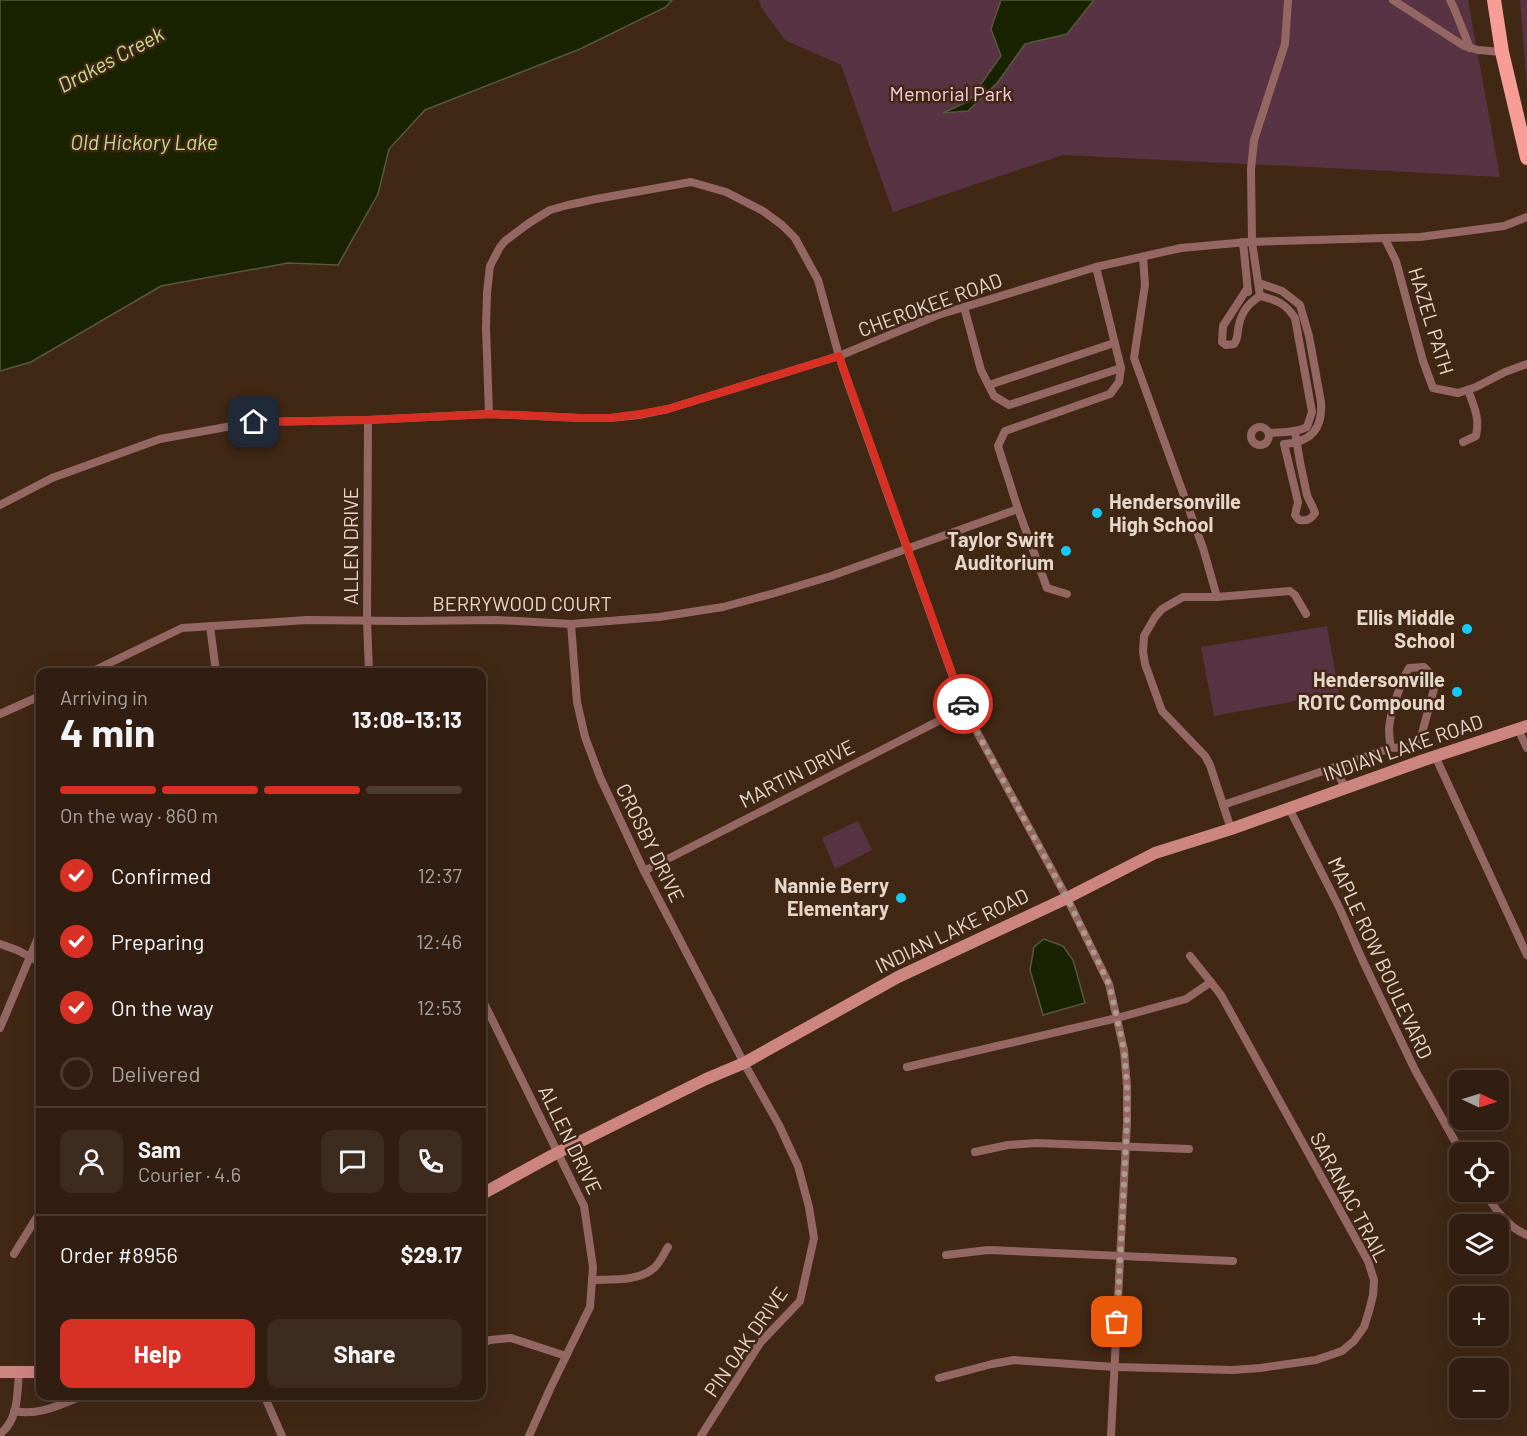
<!DOCTYPE html>
<meta charset="utf-8">
<style>
:root{--surface:#311e10;--page:#3d2b1e;--text:#f1f3f6;--muted:#a8a29f;--line:#4c3c30;--accent:#d93025}
body{margin:0;font-family:Barlow,sans-serif;background:var(--page);color:var(--text);height:100vh;display:flex;flex-direction:column;font-size:22px;white-space:nowrap}
*{box-sizing:border-box;margin:0}
p{font-size:20px;color:var(--muted)}
.icon{flex:none;width:33px;height:33px;fill:none;stroke:currentColor;stroke-width:2;stroke-linecap:round;stroke-linejoin:round}
.map{position:relative;flex:1;overflow:hidden}
.sheet{position:absolute;left:36px;top:668px;width:450px;height:732px;display:flex;flex-direction:column;background:var(--surface);border-radius:12px;box-shadow:0 6px 24px #0002,0 0 0 2px var(--line)}
.sheet>*{flex:none}
.needle{width:39px;rotate:94deg}
.controls{position:absolute;left:1449px;top:1070px;display:grid;gap:12px}
.controls a{display:grid;place-items:center;width:60px;height:60px;border-radius:12px;background:var(--surface);box-shadow:0 6px 24px #0002,0 0 0 2px var(--line);font-size:30px}
.pin{position:absolute;display:grid;place-items:center;width:51px;height:51px;color:#fff;margin:-26px;border-radius:12px;box-shadow:0 3px 9px #0006}
.courier{position:absolute;display:grid;place-items:center;width:60px;height:60px;margin:-30px;border:4px solid #d93025;border-radius:50%;background:#fff;color:#222;box-shadow:0 2px 8px #0007}
.overview em{font-style:normal;font-weight:700}
.overview div{display:flex;flex-direction:column-reverse}
.overview{display:flex;align-items:center;justify-content:space-between;height:102px;padding:0 24px}
h1{font-size:39px;font-weight:700;line-height:45px}
.bar{display:grid;grid-template-columns:repeat(4,1fr);gap:9px 6px;align-content:center;height:72px;padding:0 24px}
.bar i{height:8px;border-radius:4px;background:var(--line)}
.bar .on{background:var(--accent)}
.bar p{grid-column:span 4}
.line{display:flex;align-items:center;gap:15px;padding:0 24px;border-top:2px solid var(--line)}
.line div{flex:1}
.round{display:grid;place-items:center;flex:none;width:63px;height:63px;border-radius:12px;background:var(--page)}
ol{padding:0 24px;list-style:none}
li{display:flex;align-items:center;gap:18px;height:66px}
li p{margin-inline-start:auto}
li .icon{padding:6px;border-radius:50%;background:var(--accent);color:#fff;stroke-width:4}
li:last-child{color:var(--muted)}
li i{width:33px;height:33px;border:3px solid var(--line);border-radius:50%}
.action{display:flex;gap:12px;margin-top:auto;padding:12px 24px}
.action a{flex:1;height:69px;border-radius:12px;background:var(--accent);color:#fff;font-size:24px;font-weight:700;line-height:69px;text-align:center}
.action a+a{background:var(--page);color:var(--text)}
.map>svg:first-child{display:block}
.green{fill:#583344}
.water{fill:#192201;stroke:#57583e;stroke-width:1.5}
.lines{fill:none;stroke-linecap:round;stroke-linejoin:round}
.street{stroke:#946763;stroke-width:8}
.secondary{stroke:#cd8580;stroke-width:12}
.primary{stroke:#f89d96;stroke-width:14}
.done{stroke:#ad9a8b;stroke-width:6;stroke-dasharray:0 10.8}
.route{stroke:#d93025;stroke-width:8}
.poi-dot{fill:#12cafb;stroke:#412815;stroke-width:2}
.labels{text-anchor:middle;stroke-width:5;stroke-linejoin:round;paint-order:stroke}
.park-label{font-size:20px;fill:#fccce0;stroke:#412815}
.street-label{font-size:20px;fill:#e7d7cb;stroke:#412815}
.poi-label{font-size:20px;font-weight:bold;fill:#e7d7cb;stroke:#412815;text-anchor:end}
.water-label{font-size:21px;font-style:italic;fill:#c3dc92;stroke:#412815}
</style>
<div class="map">
<svg width="1527" height="1436" viewBox="0 0 1527 1436">
<rect width="100%" height="100%" fill="#412815"/>
<g class="green">
<path d="M 759,0 L 1468,0 L 1500,177 L 1371,170 L 1063,155 L 893,212 L 841,65 L 785,40 L 761,7 Z"/>
<path d="M 1520,0 L 1527,0 L 1527,87 Z"/>
<path d="M 1327,626 L 1339,693 L 1214,716 L 1201,647 Z"/>
<path d="M 858,821 L 872,850 L 835,869 L 822,838 Z"/>
</g>
<g class="water">
<path d="M 0,0 L 672,0 L 666,7 L 580,49 L 425,110 L 389,149 L 378,194 L 338,265 L 288,263 L 161,286 L 31,362 L 0,371 Z"/>
<path d="M 1001,0 L 1094,0 L 1067,34 L 1025,44 L 998,82 L 968,111 L 943,113 L 969,101 L 1001,56 L 991,29 Z"/>
<path d="M 1044,939 L 1063,946 L 1073,960 L 1085,1003 L 1043,1015 L 1030,970 L 1034,947 Z"/>
</g>
<g class="lines">
<g class="street">
<path d="M 1393,0 L 1464,46 L 1478,50 L 1502,52"/>
<path d="M 1450,0 L 1454,8 L 1470,48"/>
<path d="M 1385,239 L 1396,261 L 1423,361 L 1433,388 L 1458,393 L 1476,387 L 1505,372 L 1527,364"/>
<path d="M 1243,242 L 1248,292"/>
<path d="M 1143,257 L 1145,285 L 1134,358 L 1203,548 L 1217,597"/>
<path d="M 1259,283 L 1282,291 L 1300,305 L 1309,336 L 1321,402 C 1323,429 1311,442 1284,444 L 1298,502 L 1295,515 L 1299,520 C 1307,521 1310,520 1315,513 C 1313,506 1309,501 1307,495 C 1302,474 1298,453 1295,432"/>
<path d="M 1247,289 L 1223,326 L 1222,342 L 1226,345 L 1234,344 C 1238,339 1237,336 1238,330 C 1240,314 1247,304 1260,296"/>
<path d="M 1260,296 L 1252,242 L 1251,169 L 1254,140 L 1285,44 L 1288,0"/>
<path d="M 1260,296 C 1277,300 1285,303 1295,318 L 1312,412 L 1307,427 C 1296,433 1282,432 1269,433"/>
<path d="M 964,307 L 981,370 L 994,396 L 1009,405 L 1121,368"/>
<path d="M 989,385 L 1114,343"/>
<path d="M 489,414 L 486,327 L 487,293 L 490,266 L 500,247 L 505,241 L 529,223 L 550,210 L 568,205 L 596,199 L 691,182 L 726,192 L 763,211 L 782,225 L 795,238 L 818,280 L 839,356 L 849,386 L 964,708 L 1067,898 L 1109,984 L 1124,1050 L 1127,1086 L 1127,1122 L 1111,1436"/>
<path d="M 368,420 L 367,620 L 369,672"/>
<circle cx="1260" cy="436" r="9"/>
<path d="M 1463,442 L 1476,436 C 1480,417 1474,407 1468,390"/>
<path d="M 0,505 L 52,478 L 160,439 L 254,422 L 368,420 L 489,414 L 581,418 L 610,418 L 639,415 L 668,409 L 839,356 L 938,315 L 1096,267 L 1181,248 L 1247,242 L 1420,237 L 1504,226 L 1527,217"/>
<path d="M 1067,594 L 1047,588 L 1018,509 L 998,446 L 1005,431 L 1110,394 L 1119,382 L 1121,368 L 1096,267"/>
<path d="M 571,624 L 577,702 L 585,737 L 600,777 L 644,871 L 744,1063 L 779,1125 L 798,1166 L 809,1207 L 814,1238 L 800,1301 L 760,1343 L 701,1436"/>
<path d="M 210,626 L 216,672"/>
<path d="M 91,672 L 182,628 L 307,620 L 406,621 L 497,620 L 571,624 L 659,617 L 723,607 L 775,593 L 831,576 L 1018,509"/>
<path d="M 0,714 L 40,696"/>
<path d="M 1518,729 L 1527,748"/>
<path d="M 1435,756 L 1527,955"/>
<path d="M 1335,767 L 1345,788"/>
<path d="M 1223,805 L 1391,748 L 1411,747 L 1421,737 L 1435,685 L 1432,675 L 1424,667 L 1409,668 C 1401,682 1390,712 1389,729 C 1389,735 1390,742 1391,748"/>
<path d="M 1289,808 L 1339,907 L 1362,959 L 1415,1070 L 1461,1152"/>
<path d="M 1231,829 L 1210,765 L 1205,756 L 1162,711 L 1145,664 L 1143,652 L 1144,636 L 1155,617 L 1162,609 L 1183,597 L 1217,597 L 1290,591 L 1295,595 L 1306,614"/>
<path d="M 644,871 L 964,708"/>
<path d="M 0,944 L 17,950 L 40,962"/>
<path d="M 482,999 L 584,1206 L 593,1267 L 590,1307 L 550,1389 L 529,1436"/>
<path d="M 0,1028 L 40,933"/>
<path d="M 907,1067 L 1117,1018 L 1186,999 L 1211,982"/>
<path d="M 975,1152 L 1008,1145 L 1036,1143 L 1189,1149"/>
<path d="M 1484,1191 C 1495,1209 1507,1227 1527,1235"/>
<path d="M 14,1254 L 40,1212"/>
<path d="M 946,1255 L 988,1250 L 1233,1261"/>
<path d="M 592,1280 C 611,1279 638,1282 654,1268 C 660,1263 664,1253 668,1247"/>
<path d="M 482,1343 L 490,1340 L 511,1338 L 566,1356"/>
<path d="M 939,1378 L 992,1364 L 1014,1360 L 1115,1367 L 1233,1370 L 1260,1368 L 1316,1360 L 1342,1351 L 1354,1341 L 1364,1327 L 1369,1311 L 1373,1295 L 1374,1280 L 1368,1261 L 1221,995 L 1190,956"/>
<path d="M 264,1395 L 282,1436"/>
<path d="M 14,1411 C 39,1416 59,1405 82,1396"/>
<path d="M 0,1434 C 19,1419 17,1394 19,1372"/>
</g>
<g class="secondary">
<path d="M 482,1194 L 551,1156 L 706,1079 L 744,1063 L 898,977 L 1067,898 L 1155,853 L 1231,829 L 1424,760 L 1527,726"/>
<path d="M 0,1372 L 40,1372"/>
</g>
<path class="primary" d="M 1494,0 L 1502,52 L 1527,158"/>
</g>
<g class="lines">
<path class="done" d="M 963,704 L 985,747 L 1067,898 L 1109,984 L 1114,1005 L 1124,1050 L 1127,1086 L 1127,1122 L 1117,1322"/>
<path class="route" d="M 254,422 L 368,420 L 489,414 L 581,418 L 610,418 L 640,414 L 668,409 L 839,356 L 963,704"/>
</g>
<g class="poi-dot">
<circle cx="1097" cy="513" r="6"/>
<circle cx="1066" cy="551" r="6"/>
<circle cx="1467" cy="629" r="6"/>
<circle cx="1457" cy="692" r="6"/>
<circle cx="901" cy="898" r="6"/>
</g>
<g class="labels">
<g class="park-label">
<text x="951" y="101">Memorial Park</text>
</g>
<g class="street-label">
<text transform="translate(930 305) rotate(-20)" y="7">CHEROKEE ROAD</text>
<text transform="translate(1431 321) rotate(73)" y="7">HAZEL PATH</text>
<text transform="translate(351 546) rotate(-90)" y="7">ALLEN DRIVE</text>
<text x="522" y="611">BERRYWOOD COURT</text>
<text transform="translate(1403 748) rotate(-19)" y="7">INDIAN LAKE ROAD</text>
<text transform="translate(797 774) rotate(-27)" y="7">MARTIN DRIVE</text>
<text transform="translate(650 843) rotate(64)" y="7">CROSBY DRIVE</text>
<text transform="translate(952 931) rotate(-26)" y="7">INDIAN LAKE ROAD</text>
<text transform="translate(1380 958) rotate(65)" y="7">MAPLE ROW BOULEVARD</text>
<text transform="translate(570 1140) rotate(64)" y="7">ALLEN DRIVE</text>
<text transform="translate(1349 1197) rotate(62)" y="7">SARANAC TRAIL</text>
<text transform="translate(746 1342) rotate(-55)" y="7">PIN OAK DRIVE</text>
</g>
<g class="poi-label">
<text x="1109" y="509" text-anchor="start">Hendersonville<tspan x="1109" dy="23">High School</tspan></text>
<text x="1054" y="547">Taylor Swift<tspan x="1054" dy="23">Auditorium</tspan></text>
<text x="1455" y="625">Ellis Middle<tspan x="1455" dy="23">School</tspan></text>
<text x="1445" y="687">Hendersonville<tspan x="1445" dy="23">ROTC Compound</tspan></text>
<text x="889" y="893">Nannie Berry<tspan x="889" dy="23">Elementary</tspan></text>
</g>
<g class="water-label">
<text transform="translate(111 60) rotate(-28)" y="7">Drakes Creek</text>
<text x="144" y="150">Old Hickory Lake</text>
</g>
</g>
</svg>
<div class="controls">
<a><svg class="needle" viewBox="-14 -14 28 28"><path d="M0-13l5 13h-10z" fill="#e53935"/><path d="M0 13l5-13h-10z" fill="#a8a29f"/></svg></a>
<a><svg class="icon" aria-label="locate" viewBox="0 0 24 24"><circle cx="12" cy="12" r="6"/><path d="M12 2v4M12 18v4M2 12h4M18 12h4"/></svg></a>
<a><svg class="icon" aria-label="layers" viewBox="0 0 24 24"><path d="M12 4l9 5-9 5-9-5zM3 14l9 5 9-5"/></svg></a>
<a>+</a>
<a>−</a>
</div>
<div class="pin" style="left:1117px;top:1322px;background:#ea580c"><svg class="icon" aria-label="bag" viewBox="0 0 24 24"><path d="M5 8h14l-1 12H6zM9 8a3 3 0 0 1 6 0"/></svg></div>
<div class="pin" style="left:254px;top:422px;background:#1f2937"><svg class="icon" aria-label="home" viewBox="0 0 24 24"><path d="M3 11l9-7 9 7M6 9v11h12V9"/></svg></div>
<div class="courier" style="left:963px;top:704px"><svg class="icon" aria-label="car" viewBox="0 0 24 24"><path d="M5 17H2v-5l4-1 3-4h7l3 4 3 1v5h-3M9 17h6M6 11h13"/><circle cx="7" cy="17" r="2"/><circle cx="17" cy="17" r="2"/></svg></div>
<section class="sheet">
<div class="overview"><div><h1>4 min</h1><p>Arriving in</p></div><em>13:08–13:13</em></div>
<div class="bar"><i class="on"></i><i class="on"></i><i class="on"></i><i></i><p>On the way · 860 m</p></div>
<ol>
<li><svg class="icon" aria-label="check" viewBox="0 0 24 24"><path d="M5 12l5 5 9-10"/></svg>Confirmed<p>12:37</p></li>
<li><svg class="icon" aria-label="check" viewBox="0 0 24 24"><path d="M5 12l5 5 9-10"/></svg>Preparing<p>12:46</p></li>
<li><svg class="icon" aria-label="check" viewBox="0 0 24 24"><path d="M5 12l5 5 9-10"/></svg>On the way<p>12:53</p></li>
<li><i></i>Delivered</li>
</ol>
<div class="line" style="height:108px"><a class="round"><svg class="icon" aria-label="person" viewBox="0 0 24 24"><circle cx="12" cy="8" r="4"/><path d="M4 21q1-7 8-7t8 7"/></svg></a><div><b>Sam</b><p>Courier · 4.6</p></div><a class="round"><svg class="icon" aria-label="chat" viewBox="0 0 24 24"><path d="M4 5h16v11H9l-5 4z"/></svg></a><a class="round"><svg class="icon" aria-label="phone" viewBox="0 0 24 24"><path d="M5 4h4l2 5-3 2q2 4 5 5l2-3 5 2v4C11 20 4 13 5 4z"/></svg></a></div>
<div class="line" style="height:78px"><div>Order #8956</div><b>$29.17</b></div>
<div class="action"><a>Help</a><a>Share</a></div>
</section>
</div>
